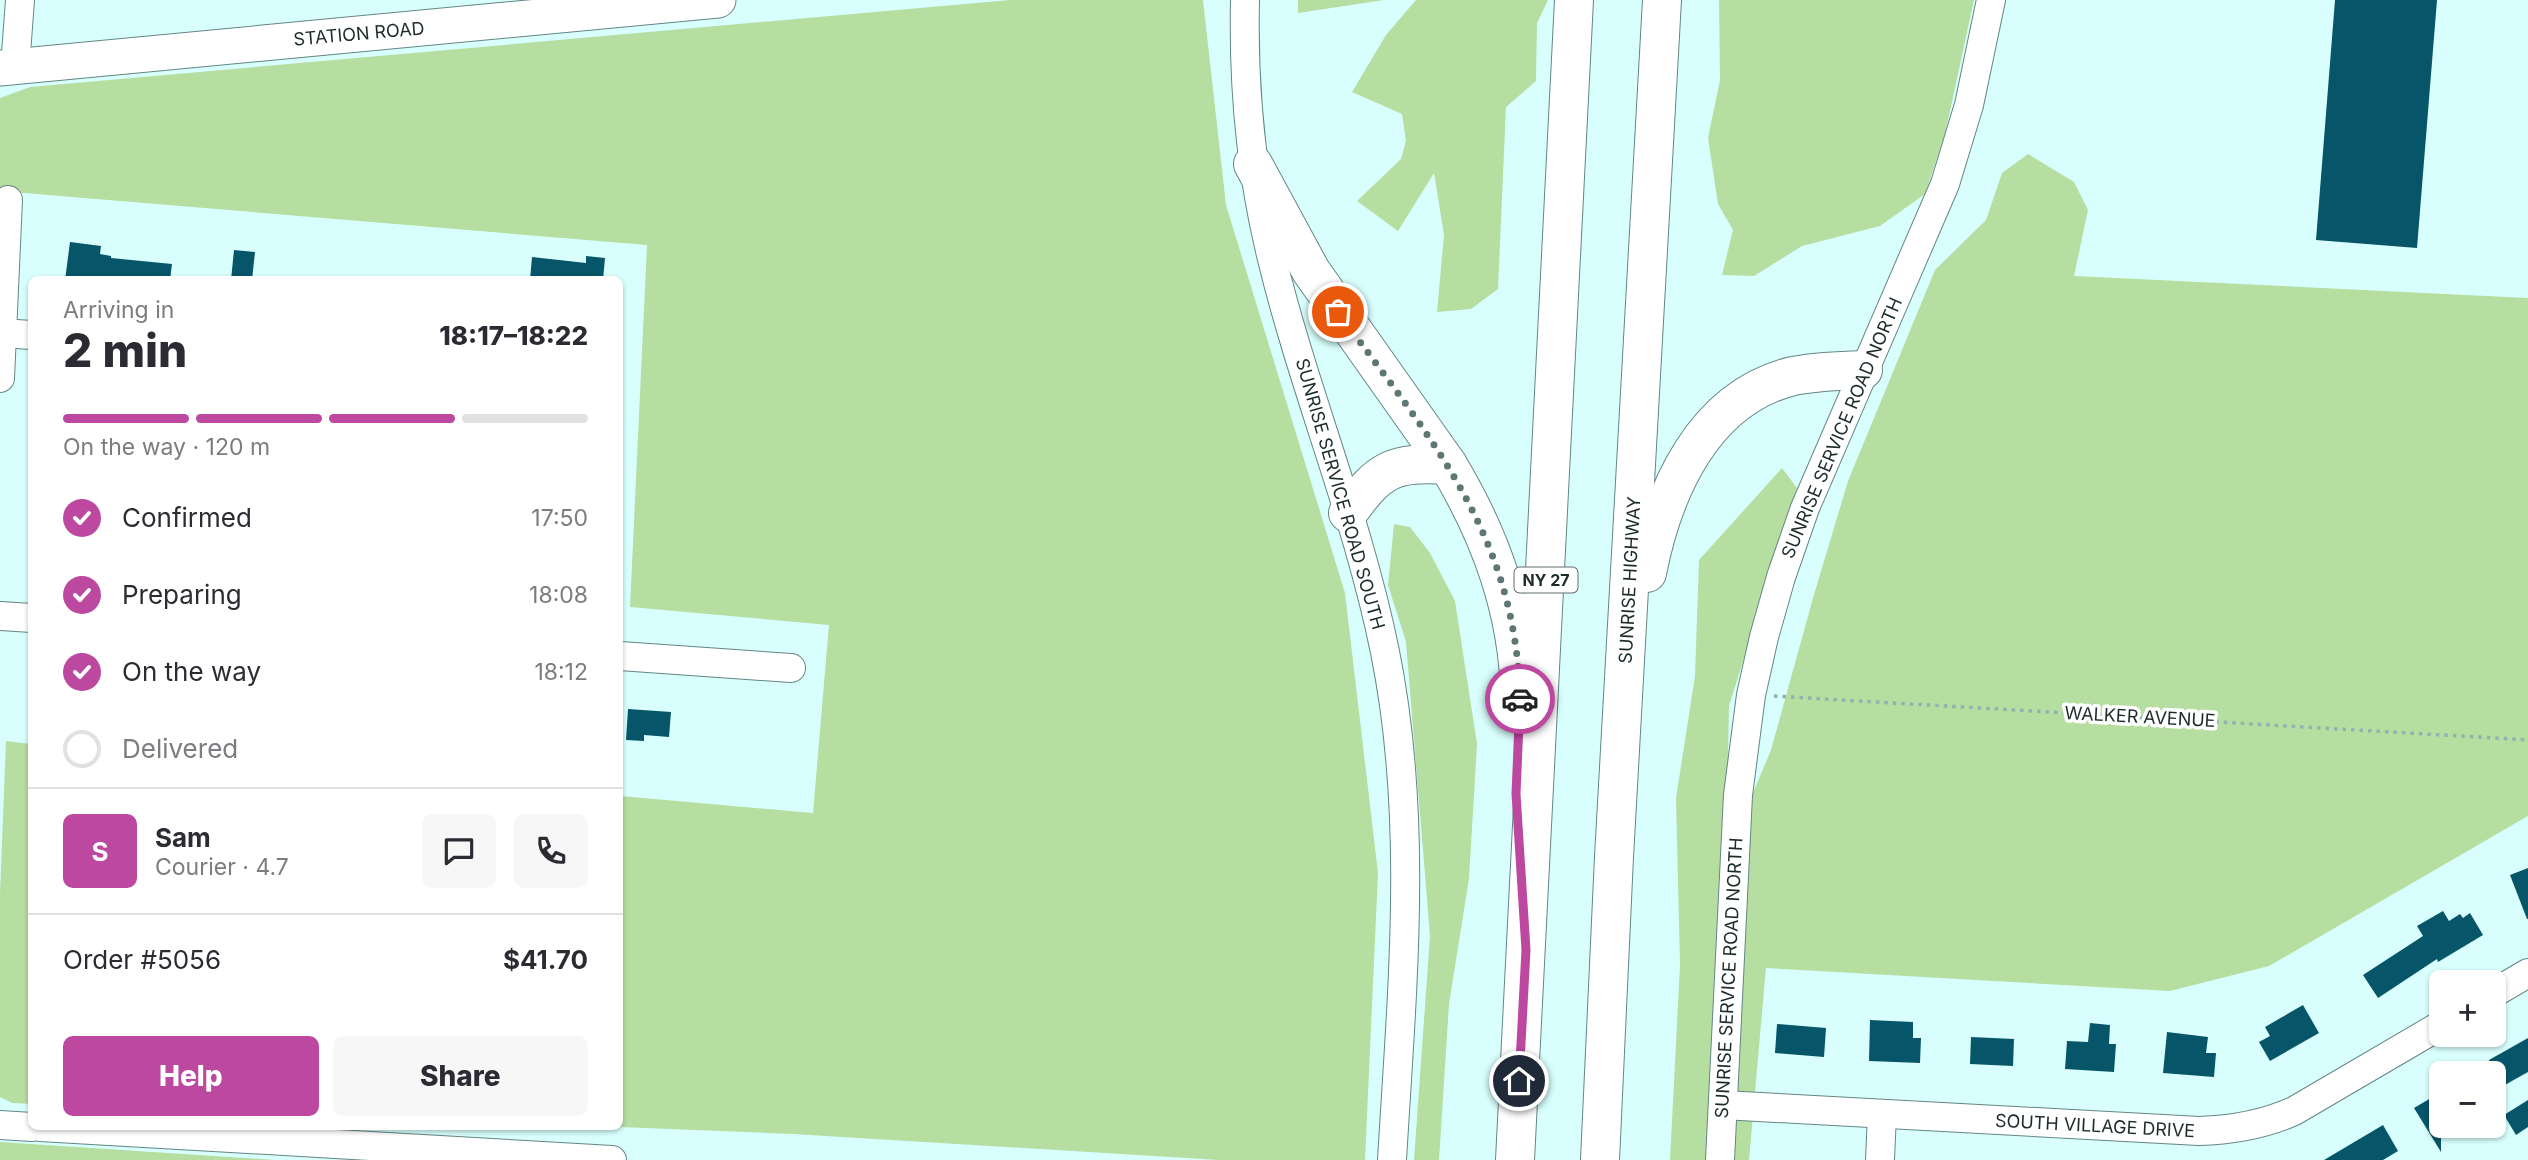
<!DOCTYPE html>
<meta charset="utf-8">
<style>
:root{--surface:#fff;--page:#f7f7f7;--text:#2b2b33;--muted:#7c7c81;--line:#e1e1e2;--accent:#bd489f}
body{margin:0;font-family:Inter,sans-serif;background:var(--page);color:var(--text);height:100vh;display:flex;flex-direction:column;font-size:26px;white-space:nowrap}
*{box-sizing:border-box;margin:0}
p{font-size:23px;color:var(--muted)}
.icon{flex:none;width:38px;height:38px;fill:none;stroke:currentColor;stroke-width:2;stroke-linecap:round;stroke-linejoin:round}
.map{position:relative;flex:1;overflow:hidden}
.sheet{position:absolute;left:28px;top:276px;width:595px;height:854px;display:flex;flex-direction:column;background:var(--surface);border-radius:10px;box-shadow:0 2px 5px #0004}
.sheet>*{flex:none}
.controls{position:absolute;left:2429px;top:970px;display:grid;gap:14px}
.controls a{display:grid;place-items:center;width:77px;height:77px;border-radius:10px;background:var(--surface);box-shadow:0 2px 5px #0004;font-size:35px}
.pin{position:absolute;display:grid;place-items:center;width:60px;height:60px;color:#fff;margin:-30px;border:4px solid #fff;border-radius:50%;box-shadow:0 2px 7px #0007}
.courier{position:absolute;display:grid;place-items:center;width:70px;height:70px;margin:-35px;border:5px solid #bd489f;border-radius:50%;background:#fff;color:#222;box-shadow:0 2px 9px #0007}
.summary em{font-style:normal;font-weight:800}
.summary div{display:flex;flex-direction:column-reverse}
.summary{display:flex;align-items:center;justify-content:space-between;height:119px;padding:0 35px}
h1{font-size:46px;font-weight:800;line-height:52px}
.bar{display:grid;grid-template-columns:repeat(4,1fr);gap:10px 7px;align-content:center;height:84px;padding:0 35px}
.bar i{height:9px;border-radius:5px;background:var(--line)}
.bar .on{background:var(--accent)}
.bar p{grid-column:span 4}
.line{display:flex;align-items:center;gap:18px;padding:0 35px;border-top:2px solid var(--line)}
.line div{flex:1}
.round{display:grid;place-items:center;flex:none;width:74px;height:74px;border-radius:10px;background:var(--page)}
ol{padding:0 35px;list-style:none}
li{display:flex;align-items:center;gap:21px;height:77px}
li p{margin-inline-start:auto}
li .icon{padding:7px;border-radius:50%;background:var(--accent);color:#fff;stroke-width:4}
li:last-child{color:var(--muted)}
li i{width:38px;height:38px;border:4px solid var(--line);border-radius:50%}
.cta{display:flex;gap:14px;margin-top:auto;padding:14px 35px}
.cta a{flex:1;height:80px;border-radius:10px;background:var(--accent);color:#fff;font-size:28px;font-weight:800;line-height:80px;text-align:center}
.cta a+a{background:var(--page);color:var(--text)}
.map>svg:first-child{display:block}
.green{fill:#b6dea1}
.building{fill:#075569}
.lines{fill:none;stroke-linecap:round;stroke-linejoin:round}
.minor-casing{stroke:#638685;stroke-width:30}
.major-casing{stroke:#638685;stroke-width:37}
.highway-casing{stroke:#638685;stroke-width:40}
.path{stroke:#93b1af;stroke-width:3.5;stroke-dasharray:3.5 5;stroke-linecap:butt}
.minor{stroke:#fff;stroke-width:28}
.major{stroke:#fff;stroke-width:35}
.highway{stroke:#fff;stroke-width:38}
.done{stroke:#5e7674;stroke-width:7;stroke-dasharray:0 12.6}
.route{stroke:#bd489f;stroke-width:9}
.labels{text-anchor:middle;stroke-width:7;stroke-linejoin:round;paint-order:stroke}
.shield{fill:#fff;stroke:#616b6b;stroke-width:2}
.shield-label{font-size:16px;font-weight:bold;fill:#1d2c2b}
.street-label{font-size:18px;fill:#1d2c2b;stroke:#fff}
</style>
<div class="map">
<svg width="2528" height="1160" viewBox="0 0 2528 1160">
<rect width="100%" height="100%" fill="#d8fffd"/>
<g class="green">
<path d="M 1010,0 L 1203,0 L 1226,205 L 1345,593 L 1378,873 L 1365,1160 L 1219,1160 L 793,1134 L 620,1127 L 620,796 L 813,813 L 829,625 L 630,607 L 647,245 L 0,191 L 0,98 L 30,87 Z"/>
<path d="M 1298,0 L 1384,0 L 1298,13 Z"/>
<path d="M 1416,0 L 1548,0 L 1537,23 L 1536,81 L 1506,107 L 1498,289 L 1471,309 L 1437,312 L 1444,235 L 1434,173 L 1398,231 L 1357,201 L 1401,159 L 1406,141 L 1402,114 L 1352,92 L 1386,35 Z"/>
<path d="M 1719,0 L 1974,0 L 1945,134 L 1925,194 L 1880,226 L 1802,246 L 1754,276 L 1722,275 L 1733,230 L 1718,204 L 1708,138 L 1720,80 Z"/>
<path d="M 2028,154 L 2074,182 L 2088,210 L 2074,276 L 2528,298 L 2528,816 L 2269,966 L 2170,991 L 1766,968 L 1749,1160 L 1670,1160 L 1680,965 L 1676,798 L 1695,676 L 1699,560 L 1782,468 L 1797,488 L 1729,706 L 1726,857 L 1771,750 L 1813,598 L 1848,481 L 1935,270 L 1986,220 L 2002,173 Z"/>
<path d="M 1394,524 L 1410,527 L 1430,553 L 1455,601 L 1477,744 L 1469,879 L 1449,1004 L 1439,1160 L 1414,1160 L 1430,936 L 1406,642 L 1388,585 Z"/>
<path d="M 6,741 L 31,744 L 31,1104 L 12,1103 L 0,1097 L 0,894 Z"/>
<path d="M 0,1142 L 276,1160 L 0,1160 Z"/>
</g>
<g class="building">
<path d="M 2335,0 L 2437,0 L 2417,248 L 2316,240 Z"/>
<path d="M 70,242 L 101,246 L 100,254 L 111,256 L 111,258 L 172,264 L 170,280 L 129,280 L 99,276 L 98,280 L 65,280 Z"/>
<path d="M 234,250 L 255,252 L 252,280 L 231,280 Z"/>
<path d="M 586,256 L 605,258 L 603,280 L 530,280 L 532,257 L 586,263 Z"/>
<path d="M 628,709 L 671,712 L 669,737 L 644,735 L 644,741 L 626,740 Z"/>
<path d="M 2528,868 L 2528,919 L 2527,919 L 2510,875 Z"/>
<path d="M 2443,911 L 2449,921 L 2460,914 L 2463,918 L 2470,913 L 2483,935 L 2438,962 L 2437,959 L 2378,998 L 2363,975 L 2423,936 L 2417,926 Z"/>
<path d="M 2303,1005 L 2319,1033 L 2270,1061 L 2259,1042 L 2270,1036 L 2265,1027 Z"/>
<path d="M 1870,1020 L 1913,1022 L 1913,1038 L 1921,1038 L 1920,1063 L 1869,1061 Z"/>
<path d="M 2090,1023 L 2110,1025 L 2109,1044 L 2116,1044 L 2114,1072 L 2065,1069 L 2067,1041 L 2088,1042 Z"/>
<path d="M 1777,1024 L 1826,1028 L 1824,1057 L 1775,1053 Z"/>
<path d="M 2167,1032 L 2208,1037 L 2206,1053 L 2216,1053 L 2214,1077 L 2163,1073 Z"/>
<path d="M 1971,1037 L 2014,1039 L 2013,1066 L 1970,1064 Z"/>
<path d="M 2528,1038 L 2528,1072 L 2503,1086 L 2489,1060 Z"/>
<path d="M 2436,1095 L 2441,1104 L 2441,1152 L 2414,1108 Z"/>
<path d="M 2528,1100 L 2528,1127 L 2516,1135 L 2504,1115 Z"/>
<path d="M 2383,1125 L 2398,1151 L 2383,1160 L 2324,1160 Z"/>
</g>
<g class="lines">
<g class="minor-casing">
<g id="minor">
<path d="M 1245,0 C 1243,87 1251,174 1272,259 C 1304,391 1358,518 1385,652 C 1419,820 1402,990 1392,1160"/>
<path d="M 15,67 L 20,0"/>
<path d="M 0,333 L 32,335"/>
<path d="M 0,378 L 8,200"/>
<path d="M 0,616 L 32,618"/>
<path d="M 620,656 L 791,668"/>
<path d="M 2494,993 L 2528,973"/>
<path d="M 1723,1105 L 2199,1131 C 2233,1130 2263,1125 2294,1111 L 2441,1025"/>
<path d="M 0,1125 L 32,1127"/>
<path d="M 40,1127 L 612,1160"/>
<path d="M 1720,1160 L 1738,795 L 1751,695 L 1764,637 L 1781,577 L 1805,508 L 1945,184 L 1969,105 L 1991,0"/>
<path d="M 1880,1160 L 1882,1114"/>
</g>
</g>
<g class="major-casing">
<path id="major" d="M 0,68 L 718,0"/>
</g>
<g class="highway-casing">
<g id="highway">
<path d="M 1253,164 L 1311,271 L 1448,465 C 1491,537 1518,611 1520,695"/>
<path d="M 1348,513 C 1380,468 1393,462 1448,465"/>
<path d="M 1647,573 C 1663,491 1703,398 1793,376 C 1817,371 1839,371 1863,370"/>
<path d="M 1515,1160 L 1574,0"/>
<path d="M 1600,1160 L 1614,857 L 1662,0"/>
</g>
</g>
<path class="path" d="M 1774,696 L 2528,740"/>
<use href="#minor" class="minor"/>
<use href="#major" class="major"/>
<use href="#highway" class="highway"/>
</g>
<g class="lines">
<path class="done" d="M 1338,312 C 1430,438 1516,534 1520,699"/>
<path class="route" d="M 1519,1081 L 1526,950 L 1516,794 L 1520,699"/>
</g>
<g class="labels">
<rect class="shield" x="1514.5" y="567.5" width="63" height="25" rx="5"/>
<g class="shield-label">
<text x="1546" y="586">NY 27</text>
</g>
<g class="street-label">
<text transform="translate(359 34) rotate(-5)" y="6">STATION ROAD</text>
<text transform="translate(1842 428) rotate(-67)" y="6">SUNRISE SERVICE ROAD NORTH</text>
<text transform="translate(1340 494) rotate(74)" y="6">SUNRISE SERVICE ROAD SOUTH</text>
<text transform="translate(1630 580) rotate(-87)" y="6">SUNRISE HIGHWAY</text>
<text transform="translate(2140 717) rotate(3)" y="6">WALKER AVENUE</text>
<text transform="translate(1729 978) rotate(-87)" y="6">SUNRISE SERVICE ROAD NORTH</text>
<text transform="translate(2095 1126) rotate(3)" y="6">SOUTH VILLAGE DRIVE</text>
</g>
</g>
</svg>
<div class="controls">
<a>+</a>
<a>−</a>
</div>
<div class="pin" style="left:1338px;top:312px;background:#ea580c"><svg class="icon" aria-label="bag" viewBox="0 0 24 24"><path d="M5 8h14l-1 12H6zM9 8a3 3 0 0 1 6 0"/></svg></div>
<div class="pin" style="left:1519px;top:1081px;background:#1f2937"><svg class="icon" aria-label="home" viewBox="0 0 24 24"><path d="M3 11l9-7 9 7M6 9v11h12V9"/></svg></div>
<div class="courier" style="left:1520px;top:699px"><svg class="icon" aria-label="car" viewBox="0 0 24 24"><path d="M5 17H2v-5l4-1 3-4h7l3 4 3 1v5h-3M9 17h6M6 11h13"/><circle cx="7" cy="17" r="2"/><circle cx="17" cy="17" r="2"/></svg></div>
<section class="sheet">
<div class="summary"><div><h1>2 min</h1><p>Arriving in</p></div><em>18:17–18:22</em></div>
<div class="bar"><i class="on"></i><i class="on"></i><i class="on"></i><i></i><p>On the way · 120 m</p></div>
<ol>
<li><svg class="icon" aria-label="check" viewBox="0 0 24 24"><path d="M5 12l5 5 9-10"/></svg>Confirmed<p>17:50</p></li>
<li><svg class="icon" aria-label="check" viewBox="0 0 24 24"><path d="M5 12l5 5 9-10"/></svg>Preparing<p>18:08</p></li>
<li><svg class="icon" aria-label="check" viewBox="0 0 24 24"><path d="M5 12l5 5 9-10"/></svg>On the way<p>18:12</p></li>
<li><i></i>Delivered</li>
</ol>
<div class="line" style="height:126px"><b class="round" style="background:var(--accent);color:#fff">S</b><div><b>Sam</b><p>Courier · 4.7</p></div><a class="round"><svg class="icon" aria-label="chat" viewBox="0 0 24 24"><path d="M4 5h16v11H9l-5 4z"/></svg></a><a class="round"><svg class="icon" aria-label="phone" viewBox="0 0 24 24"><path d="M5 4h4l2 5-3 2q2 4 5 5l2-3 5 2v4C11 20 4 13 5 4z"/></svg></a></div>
<div class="line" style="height:91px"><div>Order #5056</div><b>$41.70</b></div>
<div class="cta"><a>Help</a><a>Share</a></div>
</section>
</div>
